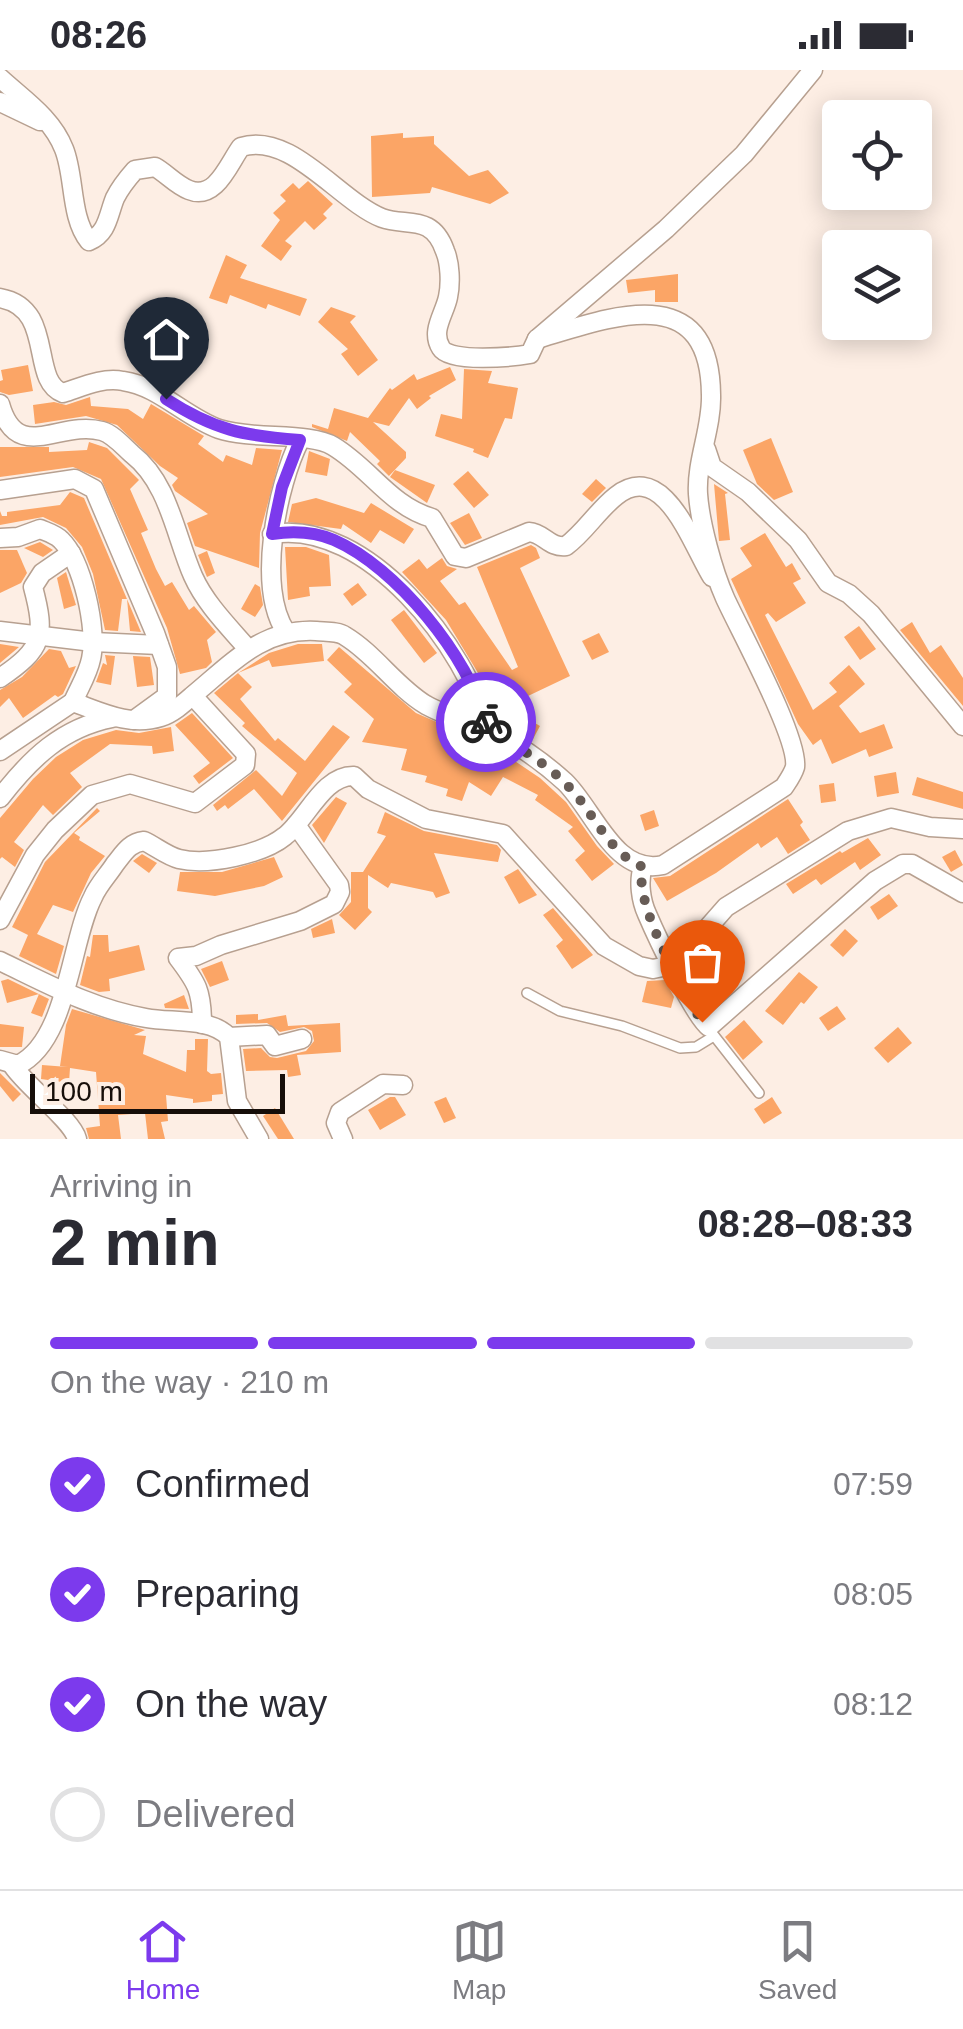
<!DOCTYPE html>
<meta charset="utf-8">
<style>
:root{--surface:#fff;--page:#f7f7f7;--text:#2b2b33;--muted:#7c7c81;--line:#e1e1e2;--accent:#7c3aed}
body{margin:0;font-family:Arial,sans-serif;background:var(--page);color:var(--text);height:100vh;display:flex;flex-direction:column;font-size:38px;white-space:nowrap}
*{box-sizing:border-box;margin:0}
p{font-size:32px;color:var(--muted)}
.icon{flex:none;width:55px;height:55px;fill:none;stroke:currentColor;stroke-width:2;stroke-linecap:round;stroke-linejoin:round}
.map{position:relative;height:1069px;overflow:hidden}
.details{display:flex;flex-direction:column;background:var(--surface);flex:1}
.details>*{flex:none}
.tools{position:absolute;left:822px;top:30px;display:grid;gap:20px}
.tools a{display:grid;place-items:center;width:110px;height:110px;border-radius:10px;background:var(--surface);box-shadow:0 5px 25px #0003;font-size:50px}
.scale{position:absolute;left:30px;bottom:25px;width:255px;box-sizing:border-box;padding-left:10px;border:5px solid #160e09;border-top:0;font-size:28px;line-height:35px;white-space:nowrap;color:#160e09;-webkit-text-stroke:8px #fdeee4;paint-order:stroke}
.pin{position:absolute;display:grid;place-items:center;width:85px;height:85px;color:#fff;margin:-102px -42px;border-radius:50% 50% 50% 0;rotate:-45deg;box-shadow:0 0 10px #0007}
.pin .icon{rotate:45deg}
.courier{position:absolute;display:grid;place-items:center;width:100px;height:100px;margin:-50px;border:8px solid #7c3aed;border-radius:50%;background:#fff;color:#222;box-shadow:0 2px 12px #0007}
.summary em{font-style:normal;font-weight:700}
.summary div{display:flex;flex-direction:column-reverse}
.summary{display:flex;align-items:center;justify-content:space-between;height:170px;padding:0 50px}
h1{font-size:65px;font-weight:700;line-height:75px}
.bar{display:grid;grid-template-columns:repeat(4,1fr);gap:15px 10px;align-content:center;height:120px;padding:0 50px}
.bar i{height:12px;border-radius:8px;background:var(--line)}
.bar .current{background:var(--accent)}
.bar p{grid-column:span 4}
ol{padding:0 50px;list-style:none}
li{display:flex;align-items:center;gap:30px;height:110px}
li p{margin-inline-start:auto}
li .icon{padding:10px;border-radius:50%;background:var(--accent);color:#fff;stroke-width:4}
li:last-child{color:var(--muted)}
li i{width:55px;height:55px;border:5px solid var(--line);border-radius:50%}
.status{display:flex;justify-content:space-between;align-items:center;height:70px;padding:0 50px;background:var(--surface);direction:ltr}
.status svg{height:28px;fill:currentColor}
.menu{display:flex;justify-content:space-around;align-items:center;height:140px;border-top:2px solid var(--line);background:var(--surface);font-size:28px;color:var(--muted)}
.menu a{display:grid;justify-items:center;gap:5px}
.menu .current{color:var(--accent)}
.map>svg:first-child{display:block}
.building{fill:#fba566}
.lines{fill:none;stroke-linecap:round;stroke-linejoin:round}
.lane-casing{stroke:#b7a090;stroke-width:12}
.street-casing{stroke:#b7a090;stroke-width:21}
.lane{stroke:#fff;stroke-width:9}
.street{stroke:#fff;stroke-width:18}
.done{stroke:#675c56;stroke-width:10;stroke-dasharray:0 18}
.route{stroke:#7c3aed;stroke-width:12}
</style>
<div class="status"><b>08:26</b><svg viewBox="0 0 49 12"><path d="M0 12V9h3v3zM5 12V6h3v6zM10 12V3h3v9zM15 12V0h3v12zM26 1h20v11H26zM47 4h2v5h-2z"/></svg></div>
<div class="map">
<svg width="963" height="1069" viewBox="0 0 963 1069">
<rect width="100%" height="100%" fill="#fdeee4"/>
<g class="building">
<path d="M 403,63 L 403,68 L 434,66 L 434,74 L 469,106 L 488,100 L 509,123 L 490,134 L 432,117 L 430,123 L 372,127 L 371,66 Z"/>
<path d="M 308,111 L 333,134 L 323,144 L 327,148 L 314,160 L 305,151 L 285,171 L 292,176 L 281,191 L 261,176 L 280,150 L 273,143 L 286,131 L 280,125 L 293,113 L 299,119 Z"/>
<path d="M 226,185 L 247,195 L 240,208 L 307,229 L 300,246 L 268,234 L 266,239 L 230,225 L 227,234 L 209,228 Z"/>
<path d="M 678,204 L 678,232 L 655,232 L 655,220 L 628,223 L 626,210 Z"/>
<path d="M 331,237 L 356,246 L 350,252 L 378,290 L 358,306 L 341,284 L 348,279 L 318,252 Z"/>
<path d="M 28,295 L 33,321 L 9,325 L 0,322 L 0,311 L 3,310 L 1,300 Z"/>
<path d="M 450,297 L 456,310 L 429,326 L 431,328 L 417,339 L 409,328 L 389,356 L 373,352 L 406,382 L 406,388 L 389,406 L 377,394 L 380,391 L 350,362 L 347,371 L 312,357 L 312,354 L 328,359 L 334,338 L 368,348 L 390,318 L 392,320 L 414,304 L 417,310 Z"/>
<path d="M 464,299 L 492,301 L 488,313 L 518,318 L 512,349 L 505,348 L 488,388 L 473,382 L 474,379 L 435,366 L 441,344 L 462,349 Z"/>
<path d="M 90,327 L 91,336 L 128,339 L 143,349 L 151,334 L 204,366 L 198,374 L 223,392 L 226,385 L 252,395 L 256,378 L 282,380 L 260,463 L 259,498 L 195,476 L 187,453 L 208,444 L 175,421 L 172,415 L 178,408 L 160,396 L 117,355 L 86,346 L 35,354 L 33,335 L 54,332 L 66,335 Z"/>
<path d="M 771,368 L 793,422 L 774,430 L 757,414 L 743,380 Z"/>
<path d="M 89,372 L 107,378 L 139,410 L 130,419 L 148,460 L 141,463 L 156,499 L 165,516 L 172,512 L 189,540 L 194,536 L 216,562 L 207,570 L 212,592 L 206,598 L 180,604 L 167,558 L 101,409 L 73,397 L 0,407 L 0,377 L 49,377 L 49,382 L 87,380 Z"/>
<path d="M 309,381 L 330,389 L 327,406 L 305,402 Z"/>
<path d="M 395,400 L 435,415 L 427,433 L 390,407 Z"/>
<path d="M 468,401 L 489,425 L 474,438 L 453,414 Z"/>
<path d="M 596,409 L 606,418 L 592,432 L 582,424 Z"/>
<path d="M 714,414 L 728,423 L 725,424 L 730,470 L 719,471 Z"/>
<path d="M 70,422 L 84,428 L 141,562 L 130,561 L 127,529 L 122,529 L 118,561 L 105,560 L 93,504 L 82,477 L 66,458 L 43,447 L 0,455 L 0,441 L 2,446 L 7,446 L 7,442 L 60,435 Z"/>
<path d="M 316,428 L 364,443 L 371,433 L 414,459 L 404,474 L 380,460 L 371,473 L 343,454 L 341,459 L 288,452 L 292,434 Z"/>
<path d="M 469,443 L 482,468 L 465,475 L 450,453 Z"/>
<path d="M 765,463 L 786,497 L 792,493 L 801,509 L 793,513 L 806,533 L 776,552 L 768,543 L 765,545 L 813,640 L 837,622 L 829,613 L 849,595 L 865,614 L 839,636 L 860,663 L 884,654 L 893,678 L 869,687 L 866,679 L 832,694 L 821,669 L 813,675 L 798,654 L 731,509 L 752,496 L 740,478 Z"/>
<path d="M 40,472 L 53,480 L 43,487 L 24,478 Z"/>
<path d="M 531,475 L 536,478 L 540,488 L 520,498 L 570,606 L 505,637 L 478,603 L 446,550 L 402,502 L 419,489 L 427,499 L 442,488 L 447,496 L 457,499 L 440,511 L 459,535 L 465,532 L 512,600 L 518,597 L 477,497 Z"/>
<path d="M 285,477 L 306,477 L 329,485 L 331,516 L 309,517 L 310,526 L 288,530 Z"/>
<path d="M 0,480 L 17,480 L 27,503 L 21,513 L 0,523 Z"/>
<path d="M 207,481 L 215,503 L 207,507 L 198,485 Z"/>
<path d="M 66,502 L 76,535 L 64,539 L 57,508 Z"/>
<path d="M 358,513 L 367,525 L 352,536 L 343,524 Z"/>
<path d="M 255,514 L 260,517 L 263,535 L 255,547 L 241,539 Z"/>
<path d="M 404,540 L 437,583 L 424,593 L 391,550 Z"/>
<path d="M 912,552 L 930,583 L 941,575 L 963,608 L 963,636 L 900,560 Z"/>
<path d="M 859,556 L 876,579 L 860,590 L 844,567 Z"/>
<path d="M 599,563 L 609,582 L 592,590 L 582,571 Z"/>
<path d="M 0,574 L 19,577 L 0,593 Z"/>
<path d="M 298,574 L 322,574 L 324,591 L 272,597 L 269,590 L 238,603 L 269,583 Z"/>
<path d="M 339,577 L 416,643 L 494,677 L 540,708 L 566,732 L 597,776 L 614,794 L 592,811 L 575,790 L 585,781 L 568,761 L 573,757 L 535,730 L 538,725 L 503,707 L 491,726 L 469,712 L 462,731 L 446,726 L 448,719 L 425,712 L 427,706 L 401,700 L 407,679 L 362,672 L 374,649 L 344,622 L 352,614 L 327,590 Z"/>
<path d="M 49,579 L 61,581 L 69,598 L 76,596 L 63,624 L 58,627 L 55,625 L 23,648 L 9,628 L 0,637 L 0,620 L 22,607 Z"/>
<path d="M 105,585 L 115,586 L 111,615 L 96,612 L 103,593 L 107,595 Z"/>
<path d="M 133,586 L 150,587 L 154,615 L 137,617 Z"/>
<path d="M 238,603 L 252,617 L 240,629 L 275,671 L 278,668 L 305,691 L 333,655 L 350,667 L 282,751 L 254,719 L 228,739 L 225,735 L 217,741 L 213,735 L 256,700 L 282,726 L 297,703 L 242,656 L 245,653 L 214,623 Z"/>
<path d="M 192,643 L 233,688 L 199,714 L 193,706 L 210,693 L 175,655 Z"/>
<path d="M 521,645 L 540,656 L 533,669 L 514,658 Z"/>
<path d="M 171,657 L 174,681 L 153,684 L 152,676 L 110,674 L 70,703 L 82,717 L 53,745 L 43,735 L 14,772 L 24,780 L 15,797 L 2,787 L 0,789 L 0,748 L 33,709 L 56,687 L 83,670 L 116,660 L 139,663 Z"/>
<path d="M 896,702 L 899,723 L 877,727 L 874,706 Z"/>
<path d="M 917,707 L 963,722 L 963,739 L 912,725 Z"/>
<path d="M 834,713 L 836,731 L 821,733 L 819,715 Z"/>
<path d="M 336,727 L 347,733 L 324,773 L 312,755 Z"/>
<path d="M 788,729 L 803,752 L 800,755 L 810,770 L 788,784 L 777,767 L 761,778 L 758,773 L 716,803 L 667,831 L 653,808 L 670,806 Z"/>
<path d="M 97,738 L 100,741 L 74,763 L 80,767 L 79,770 L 105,786 L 91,803 L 73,842 L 53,835 L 37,864 L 64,876 L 56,904 L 19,886 L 28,865 L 12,857 L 45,792 Z"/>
<path d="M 654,740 L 659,756 L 645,761 L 640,745 Z"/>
<path d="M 385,742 L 424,761 L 497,775 L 501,780 L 498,792 L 434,783 L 450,823 L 436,828 L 433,822 L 391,813 L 388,818 L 368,805 L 368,838 L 372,842 L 355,860 L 339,845 L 351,832 L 351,802 L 363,802 L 386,766 L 377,763 Z"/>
<path d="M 868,768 L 881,785 L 860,800 L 855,792 L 821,815 L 816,809 L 793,824 L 786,814 L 840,781 L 842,783 Z"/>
<path d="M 955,780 L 963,795 L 951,802 L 942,787 Z"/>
<path d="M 142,784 L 157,793 L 149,803 L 133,791 Z"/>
<path d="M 274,787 L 283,807 L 264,816 L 215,826 L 177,821 L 180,802 L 222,802 Z"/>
<path d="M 518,799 L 537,825 L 519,834 L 504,807 Z"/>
<path d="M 889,824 L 898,836 L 878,850 L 870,837 Z"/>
<path d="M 553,838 L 593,885 L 572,899 L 556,876 L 563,870 L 543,845 Z"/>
<path d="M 332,849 L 335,863 L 313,868 L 311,859 Z"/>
<path d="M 845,859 L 858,871 L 843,887 L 830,875 Z"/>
<path d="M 93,865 L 108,865 L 109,882 L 139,875 L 145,900 L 109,909 L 110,921 L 99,922 L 80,915 L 87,886 L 90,887 Z"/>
<path d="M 719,869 L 731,880 L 716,896 L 704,885 Z"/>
<path d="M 222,891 L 229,910 L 210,917 L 201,899 Z"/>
<path d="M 799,902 L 818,917 L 804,934 L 801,932 L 783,955 L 765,941 Z"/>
<path d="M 8,909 L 49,929 L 42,947 L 31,943 L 39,924 L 7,933 L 1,911 Z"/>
<path d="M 665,910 L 674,927 L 671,938 L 642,932 L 647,911 Z"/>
<path d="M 184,925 L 189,939 L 165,938 L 164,934 Z"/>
<path d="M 837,936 L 846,949 L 828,961 L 819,948 Z"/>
<path d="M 72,939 L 145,960 L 134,965 L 146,966 L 143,984 L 186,1002 L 187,980 L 195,980 L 195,969 L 208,969 L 207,1001 L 211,1004 L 221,1003 L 223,1024 L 212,1025 L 212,1031 L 193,1033 L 193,1029 L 166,1025 L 168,1051 L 161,1052 L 165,1069 L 148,1069 L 145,1043 L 118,1045 L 121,1069 L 89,1069 L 86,1058 L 100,1056 L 96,1002 L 70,998 L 69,1013 L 41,1009 L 42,995 L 68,997 L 60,996 L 66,955 Z"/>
<path d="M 258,944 L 258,950 L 286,945 L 288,956 L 340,953 L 341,982 L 297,985 L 301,1005 L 288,1007 L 287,1000 L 246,1001 L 243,979 L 261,978 L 270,987 L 277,988 L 306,981 L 314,971 L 312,961 L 304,957 L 280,962 L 267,953 L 236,954 L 236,945 Z"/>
<path d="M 744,950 L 763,972 L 743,990 L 725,967 Z"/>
<path d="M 0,954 L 24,957 L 22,977 L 0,977 Z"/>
<path d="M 898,957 L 912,973 L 888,993 L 874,978 Z"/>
<path d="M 0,1003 L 21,1024 L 13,1032 L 0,1016 Z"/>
<path d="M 390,1027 L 395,1027 L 406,1045 L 380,1060 L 368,1040 Z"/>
<path d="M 446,1027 L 456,1048 L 444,1053 L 434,1032 Z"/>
<path d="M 772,1027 L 782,1043 L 764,1054 L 754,1039 Z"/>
<path d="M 275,1038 L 294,1069 L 278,1069 L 263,1046 Z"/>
</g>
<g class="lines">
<g class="lane-casing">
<g id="lane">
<path d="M 527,923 L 560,941 L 622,956 L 680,978 L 696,977 L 714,966"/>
<path d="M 712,963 L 759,1023"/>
</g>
</g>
<g class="street-casing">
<g id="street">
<path d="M 0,8 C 24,30 52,48 64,79 C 75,106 70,148 89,171 C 108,163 108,145 115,128 C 120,118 127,109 135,100 L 155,97 C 166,103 176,115 189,120 C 216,131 229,93 241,77 C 291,61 339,131 382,148 C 406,157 432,143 445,181 C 450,193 451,213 448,227 C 445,243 430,261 441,278 C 450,293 514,287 530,284 L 537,269 L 666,159 L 744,84 L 813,0"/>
<path d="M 0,32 L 40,51"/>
<path d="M 0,228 C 56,238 29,311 63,323 C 82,317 102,307 123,311 C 159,316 185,347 219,359 C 252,370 310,362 333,376 C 370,398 390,436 432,448 L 455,486 L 466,488 L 529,462 C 544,463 549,478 566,476 C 585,462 597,441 616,426 C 664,388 692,475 712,507"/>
<path d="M 0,334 C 17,395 60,349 102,361 C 113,364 124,377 132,384 C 169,413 175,465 193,506 C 205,533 228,556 248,579"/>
<path d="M 706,379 L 712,397 L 748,422 L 798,470 L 828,513 L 849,524 L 871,544 L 963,656"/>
<path d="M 0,420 L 75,409 L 94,419 L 155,563 L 167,597 L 167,626 L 134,650"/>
<path d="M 272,464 C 367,448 468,579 488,661"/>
<path d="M 0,468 L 18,467 L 40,459 C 47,462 55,464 61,470 C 82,490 98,560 91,589 C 88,604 79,618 73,632"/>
<path d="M 0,561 L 93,572 L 159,575"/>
<path d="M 286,562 C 256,518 277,415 300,370"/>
<path d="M 0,608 C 43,579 46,566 33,517 L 42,503 L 71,483"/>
<path d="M 0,681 L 73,632 C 101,642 130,657 161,647 C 173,643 183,634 192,626 C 231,594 262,558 316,561 C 325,562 338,561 345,566 C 375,584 396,617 426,635 C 446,646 469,652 490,661 C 516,673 544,693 565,712 C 594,740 615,806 663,795 L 784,717 C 788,711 793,704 795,697 C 799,668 739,559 725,528 C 713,501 700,453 698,424 C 696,391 712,358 711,325 C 710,207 608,248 537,269"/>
<path d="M 0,728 C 31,688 62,658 112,648"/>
<path d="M 643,797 C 638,811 641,831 647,844 C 656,865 694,946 709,957 L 875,811 L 903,794 L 912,794 L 963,823"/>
<path d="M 0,850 L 35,785 L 55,760 L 92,725 L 130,714 L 195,733 L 245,695 L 246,684 L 193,626"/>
<path d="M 0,891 C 48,914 93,939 146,948 C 172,953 210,947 229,967 L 237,1031 L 259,1069"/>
<path d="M 202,954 C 202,921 197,913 178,888 L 196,886 L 221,875 L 300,851 L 334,834 L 340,822 L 339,815 L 296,755"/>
<path d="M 229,967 L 267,965 L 275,976 L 302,969"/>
<path d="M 0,990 L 18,995 C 68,971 70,871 93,827 C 98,815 108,805 115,794 C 124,783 129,773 144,771 C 155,776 167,786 179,789 C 208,796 263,784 285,766 C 307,749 323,705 354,706 L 368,719 L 426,749 L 503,764 L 604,876 L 639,896 L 653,899 L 672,895 L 682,887 L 726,837 L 848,761 L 891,748 L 930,757 L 963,759"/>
<path d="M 13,996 C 28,1018 72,1050 77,1069"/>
<path d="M 343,1069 L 336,1053 L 340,1042 L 383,1014 L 403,1015"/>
</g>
</g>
<use href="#lane" class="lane"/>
<use href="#street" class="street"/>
</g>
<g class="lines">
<path class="done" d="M 486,652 L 488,661 C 516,675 546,693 568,716 C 593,741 609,784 643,797 C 632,831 683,920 702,952"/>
<path class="route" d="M 166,329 C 214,360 244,366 300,370 L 282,417 L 272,464 C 292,461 315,462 334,470 C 396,497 469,587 486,652"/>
</g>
</svg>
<div class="tools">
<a><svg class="icon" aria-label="locate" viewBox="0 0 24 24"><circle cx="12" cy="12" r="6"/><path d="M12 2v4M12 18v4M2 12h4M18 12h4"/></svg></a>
<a><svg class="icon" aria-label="layers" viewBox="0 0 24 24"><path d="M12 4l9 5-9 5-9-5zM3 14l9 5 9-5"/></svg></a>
</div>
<div class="scale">100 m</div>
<div class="pin" style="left:702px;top:952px;background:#ea580c"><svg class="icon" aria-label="bag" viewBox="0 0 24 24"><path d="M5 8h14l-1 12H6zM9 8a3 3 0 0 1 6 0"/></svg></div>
<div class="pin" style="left:166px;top:329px;background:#1f2937"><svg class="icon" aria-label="home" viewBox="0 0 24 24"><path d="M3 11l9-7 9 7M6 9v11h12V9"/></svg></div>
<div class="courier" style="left:486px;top:652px"><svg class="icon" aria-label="bike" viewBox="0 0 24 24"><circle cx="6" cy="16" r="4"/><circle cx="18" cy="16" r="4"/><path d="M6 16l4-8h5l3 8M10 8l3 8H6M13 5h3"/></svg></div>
</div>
<section class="details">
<div class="summary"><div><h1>2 min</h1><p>Arriving in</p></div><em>08:28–08:33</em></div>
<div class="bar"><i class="current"></i><i class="current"></i><i class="current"></i><i></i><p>On the way · 210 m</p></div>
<ol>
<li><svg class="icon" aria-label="check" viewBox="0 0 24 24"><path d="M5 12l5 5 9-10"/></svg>Confirmed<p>07:59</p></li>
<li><svg class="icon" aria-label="check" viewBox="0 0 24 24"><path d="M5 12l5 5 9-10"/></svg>Preparing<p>08:05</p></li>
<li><svg class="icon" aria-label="check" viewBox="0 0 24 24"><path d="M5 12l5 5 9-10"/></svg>On the way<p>08:12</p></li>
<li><i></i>Delivered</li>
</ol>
</section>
<nav class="menu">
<a class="current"><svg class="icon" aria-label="home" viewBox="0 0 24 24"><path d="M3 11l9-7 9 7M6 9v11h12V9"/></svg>Home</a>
<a><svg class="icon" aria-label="map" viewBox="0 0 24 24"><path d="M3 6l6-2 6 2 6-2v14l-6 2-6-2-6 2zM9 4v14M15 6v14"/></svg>Map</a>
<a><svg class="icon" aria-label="saved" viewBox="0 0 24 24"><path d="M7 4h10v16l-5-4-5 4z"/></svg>Saved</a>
</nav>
